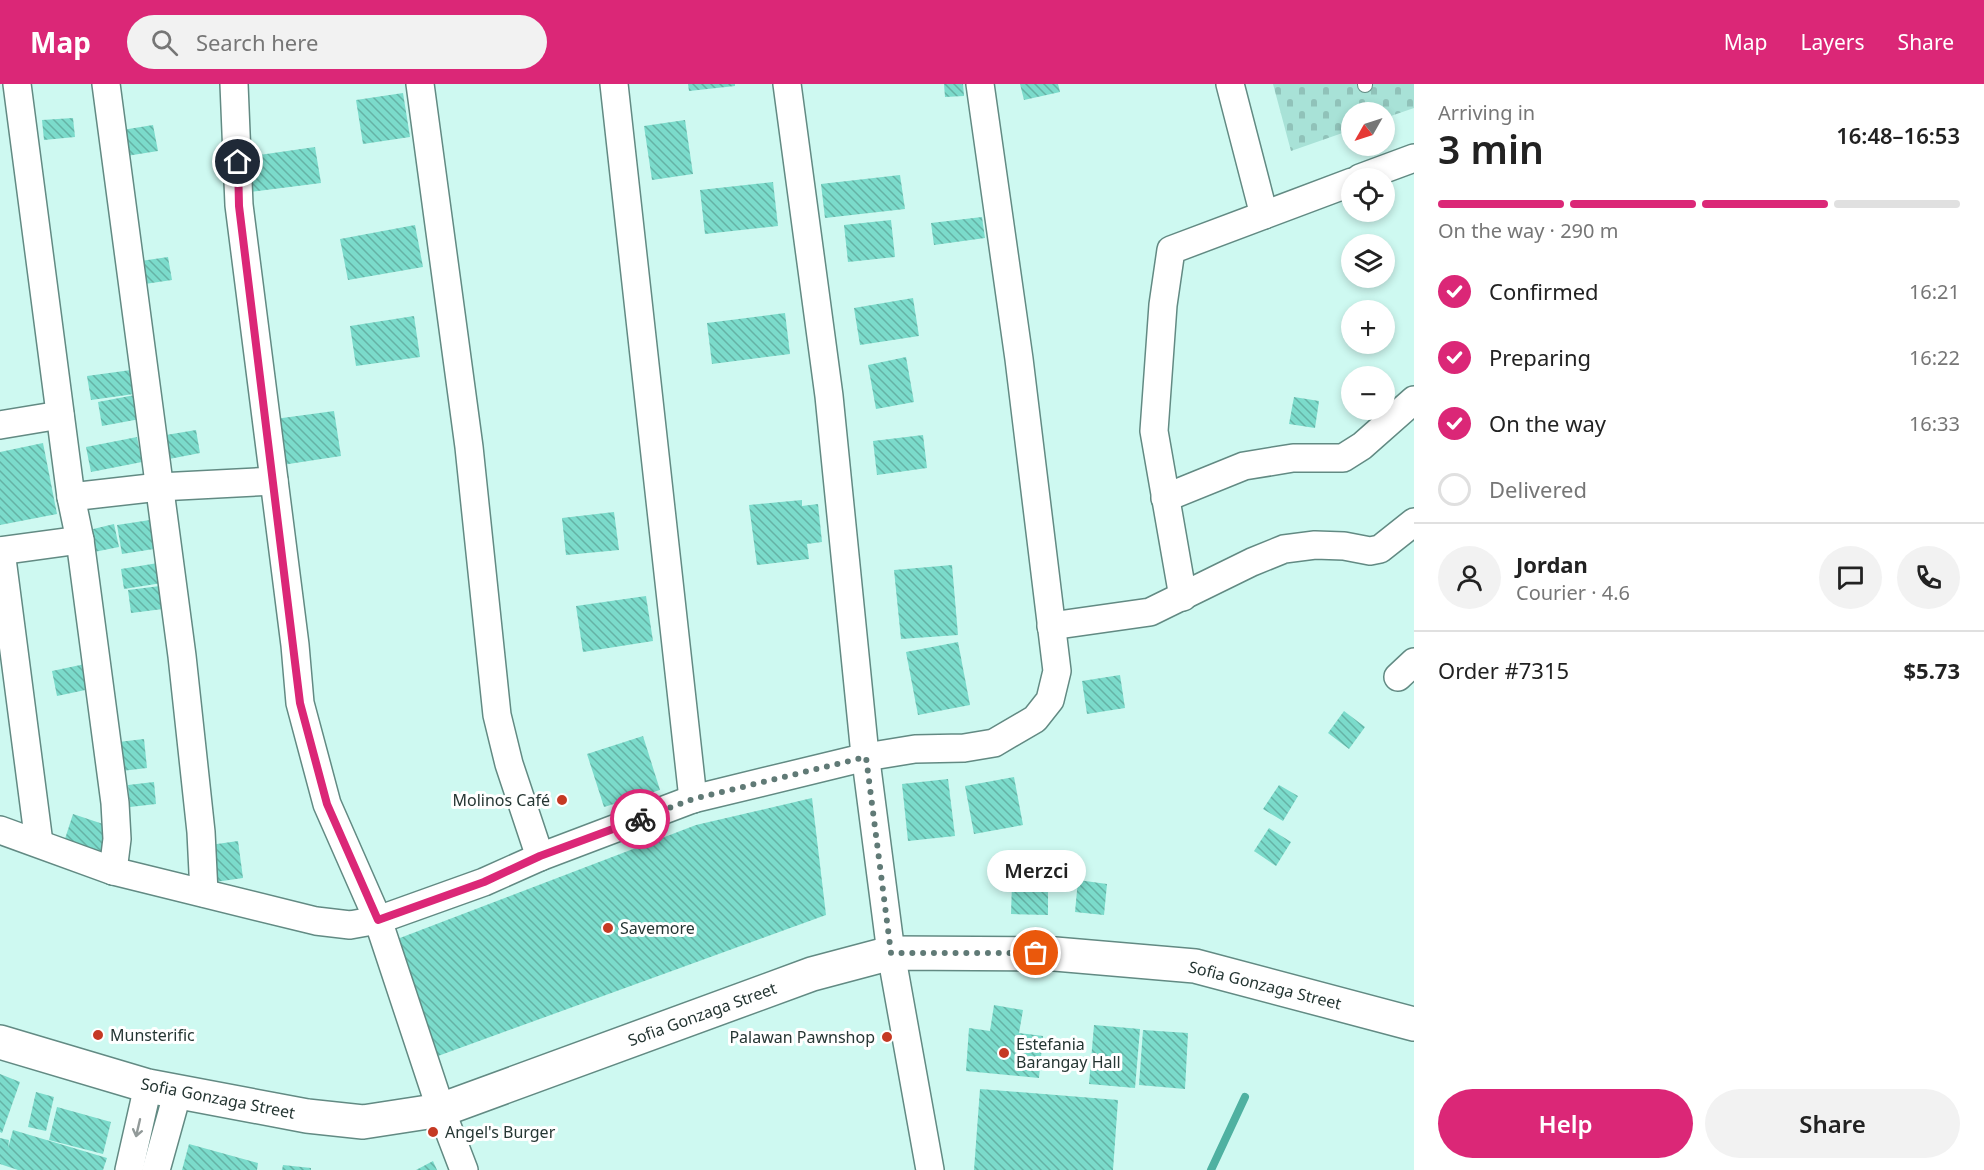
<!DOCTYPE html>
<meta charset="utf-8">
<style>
:root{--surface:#fff;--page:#f2f2f2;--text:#222;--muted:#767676;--line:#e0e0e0;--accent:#db2777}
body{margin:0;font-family:"Noto Sans",sans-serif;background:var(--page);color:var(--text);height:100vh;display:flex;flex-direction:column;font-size:22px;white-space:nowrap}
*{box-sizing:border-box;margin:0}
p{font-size:20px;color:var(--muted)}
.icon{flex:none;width:33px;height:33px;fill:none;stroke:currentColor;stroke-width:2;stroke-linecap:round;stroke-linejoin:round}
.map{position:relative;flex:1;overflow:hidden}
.sheet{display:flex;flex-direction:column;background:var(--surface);width:570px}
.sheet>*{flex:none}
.needle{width:39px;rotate:231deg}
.tools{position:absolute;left:1341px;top:18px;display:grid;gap:12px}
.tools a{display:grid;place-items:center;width:54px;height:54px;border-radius:50%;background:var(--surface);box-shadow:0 3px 9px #0003;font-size:30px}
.pin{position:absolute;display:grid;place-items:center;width:51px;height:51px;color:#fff;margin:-26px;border:3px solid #fff;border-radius:50%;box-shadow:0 2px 6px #0007}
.courier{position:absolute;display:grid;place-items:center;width:60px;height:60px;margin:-30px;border:4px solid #db2777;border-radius:50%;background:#fff;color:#222;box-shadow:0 2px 8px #0007}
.bubble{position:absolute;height:42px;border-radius:21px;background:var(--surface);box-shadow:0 3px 9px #0003;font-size:20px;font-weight:600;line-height:42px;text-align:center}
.summary em{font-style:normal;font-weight:600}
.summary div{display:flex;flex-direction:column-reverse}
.summary{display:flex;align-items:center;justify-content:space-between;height:102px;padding:0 24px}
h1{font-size:39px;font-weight:600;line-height:45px}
.bar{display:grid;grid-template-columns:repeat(4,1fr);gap:9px 6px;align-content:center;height:72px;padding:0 24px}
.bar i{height:8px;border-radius:4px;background:var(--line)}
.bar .selected{background:var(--accent)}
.bar p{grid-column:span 4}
.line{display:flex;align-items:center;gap:15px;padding:0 24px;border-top:2px solid var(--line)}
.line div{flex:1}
.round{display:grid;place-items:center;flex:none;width:63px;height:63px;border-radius:32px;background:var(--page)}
ol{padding:0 24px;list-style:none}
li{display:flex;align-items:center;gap:18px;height:66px}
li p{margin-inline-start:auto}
li .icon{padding:6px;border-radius:50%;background:var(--accent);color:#fff;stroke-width:4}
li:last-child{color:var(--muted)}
li i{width:33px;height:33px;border:3px solid var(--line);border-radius:50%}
.action{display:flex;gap:12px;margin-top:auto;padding:12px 24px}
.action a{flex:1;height:69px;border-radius:36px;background:var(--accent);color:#fff;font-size:24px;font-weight:600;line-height:69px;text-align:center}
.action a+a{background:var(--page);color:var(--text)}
header{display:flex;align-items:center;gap:36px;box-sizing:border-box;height:84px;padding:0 30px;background:var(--accent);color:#fff}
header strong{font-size:28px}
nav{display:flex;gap:33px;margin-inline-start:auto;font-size:21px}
.search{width:420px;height:54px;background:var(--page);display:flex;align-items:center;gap:15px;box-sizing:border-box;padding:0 21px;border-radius:33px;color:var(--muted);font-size:22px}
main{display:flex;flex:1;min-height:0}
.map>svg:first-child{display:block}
.cemetery{fill:url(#cemetery-stones)}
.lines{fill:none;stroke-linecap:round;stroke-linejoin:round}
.stream{stroke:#4fb1a1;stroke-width:8}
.building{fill:url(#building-back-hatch)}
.lane-casing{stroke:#628a83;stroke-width:16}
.street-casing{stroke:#628a83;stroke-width:30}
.secondary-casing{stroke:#628a83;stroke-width:36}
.lane{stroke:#fff;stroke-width:14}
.street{stroke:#fff;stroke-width:27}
.secondary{stroke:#fff;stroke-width:33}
.oneway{stroke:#929a99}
.done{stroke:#607a76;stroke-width:6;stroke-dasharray:0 10.8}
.route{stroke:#db2777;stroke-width:8}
.poi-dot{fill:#c53923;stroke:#fff;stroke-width:2}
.labels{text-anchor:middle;stroke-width:6;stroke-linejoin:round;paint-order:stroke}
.poi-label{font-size:16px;fill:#253633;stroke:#fff;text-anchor:start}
.street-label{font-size:16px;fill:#253633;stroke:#fff}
</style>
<header>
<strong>Map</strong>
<div class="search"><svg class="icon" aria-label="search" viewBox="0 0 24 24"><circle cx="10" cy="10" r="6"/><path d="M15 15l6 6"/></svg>Search here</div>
<nav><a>Map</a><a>Layers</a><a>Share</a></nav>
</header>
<main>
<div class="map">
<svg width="1414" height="1086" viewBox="0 0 1414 1086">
<defs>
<pattern id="cemetery-stones" width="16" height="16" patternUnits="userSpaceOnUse" patternTransform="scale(1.5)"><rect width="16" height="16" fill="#a8e2d7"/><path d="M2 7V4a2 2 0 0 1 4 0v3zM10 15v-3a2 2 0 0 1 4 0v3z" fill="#90c2b9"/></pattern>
<pattern id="building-back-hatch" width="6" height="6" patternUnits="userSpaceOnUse" patternTransform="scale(1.5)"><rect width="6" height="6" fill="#7bdbcb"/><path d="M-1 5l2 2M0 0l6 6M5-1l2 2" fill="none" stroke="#65b2a5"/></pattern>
</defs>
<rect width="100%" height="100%" fill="#cef9f1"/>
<path class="cemetery" d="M 1273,0 L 1414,0 L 1414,24 L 1385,34 L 1384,28 L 1352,28 L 1351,46 L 1291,67 Z"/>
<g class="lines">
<path class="stream" d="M 1211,1086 L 1245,1013"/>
</g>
<g class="building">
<path d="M 688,0 L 735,0 L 735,2 L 689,7 Z"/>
<path d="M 944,0 L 963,0 L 964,12 L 945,13 Z"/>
<path d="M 1020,0 L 1058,0 L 1060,8 L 1024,16 Z"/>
<path d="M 403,9 L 410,53 L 363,60 L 356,16 Z"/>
<path d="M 73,34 L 75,53 L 44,56 L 42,36 Z"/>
<path d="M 685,36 L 693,90 L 652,96 L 644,42 Z"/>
<path d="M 153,41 L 158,67 L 120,73 L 116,47 Z"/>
<path d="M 315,63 L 321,99 L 250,108 L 245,73 Z"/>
<path d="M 900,91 L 905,125 L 825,134 L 821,100 Z"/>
<path d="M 773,98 L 778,142 L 705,150 L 700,106 Z"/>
<path d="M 982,133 L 985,154 L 934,161 L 931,139 Z"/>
<path d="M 891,136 L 895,173 L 848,178 L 844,141 Z"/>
<path d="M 415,141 L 423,183 L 348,196 L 340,155 Z"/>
<path d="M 168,173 L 172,196 L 138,201 L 134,178 Z"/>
<path d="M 913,214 L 919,252 L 860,261 L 854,224 Z"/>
<path d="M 785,229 L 790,270 L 712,280 L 707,239 Z"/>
<path d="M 414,232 L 420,273 L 356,282 L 350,242 Z"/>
<path d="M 906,273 L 914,318 L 876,325 L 868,281 Z"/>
<path d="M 131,286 L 134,310 L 91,316 L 87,292 Z"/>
<path d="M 135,311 L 140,335 L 102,342 L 98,318 Z"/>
<path d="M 1294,313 L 1319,317 L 1315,344 L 1289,340 Z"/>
<path d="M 334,327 L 341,372 L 282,381 L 275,335 Z"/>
<path d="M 196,346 L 200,369 L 164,376 L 160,352 Z"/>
<path d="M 923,351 L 927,384 L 877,391 L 873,357 Z"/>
<path d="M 137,353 L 142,378 L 91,388 L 86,363 Z"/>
<path d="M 43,359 L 57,430 L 0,441 L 0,368 Z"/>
<path d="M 802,416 L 802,422 L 818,420 L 822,458 L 807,460 L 809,475 L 757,481 L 749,421 Z"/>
<path d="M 614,428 L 619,466 L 566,471 L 562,434 Z"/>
<path d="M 150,436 L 154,465 L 122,470 L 117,441 Z"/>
<path d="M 114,440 L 119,463 L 89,469 L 85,447 Z"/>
<path d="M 158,479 L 162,499 L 124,505 L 121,485 Z"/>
<path d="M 952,481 L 958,551 L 901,555 L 894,486 Z"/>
<path d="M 160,502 L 163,525 L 131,529 L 128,506 Z"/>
<path d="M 646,512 L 653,557 L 583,568 L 576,522 Z"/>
<path d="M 958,558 L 970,621 L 918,631 L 906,568 Z"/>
<path d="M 85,580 L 90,605 L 57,612 L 52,587 Z"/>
<path d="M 1120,591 L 1125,624 L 1087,630 L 1082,597 Z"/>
<path d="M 1344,627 L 1365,643 L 1349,665 L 1328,649 Z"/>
<path d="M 643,652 L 660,706 L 604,723 L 587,670 Z"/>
<path d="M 144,655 L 147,684 L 113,688 L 110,659 Z"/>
<path d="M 1014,693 L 1023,741 L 974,750 L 965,702 Z"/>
<path d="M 948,695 L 955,752 L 908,757 L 902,700 Z"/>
<path d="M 154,698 L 156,720 L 130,723 L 128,701 Z"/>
<path d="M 1279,701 L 1298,712 L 1283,737 L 1263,725 Z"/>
<path d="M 812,714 L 826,831 L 427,976 L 392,857 L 696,741 Z"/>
<path d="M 73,730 L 109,742 L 100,773 L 63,761 Z"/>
<path d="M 1269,744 L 1291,758 L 1276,782 L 1254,767 Z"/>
<path d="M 238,757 L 243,794 L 215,798 L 210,761 Z"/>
<path d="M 1078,796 L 1107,800 L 1104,831 L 1075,828 Z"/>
<path d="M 1012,799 L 1048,800 L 1048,831 L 1011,830 Z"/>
<path d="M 994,921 L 1023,926 L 1019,949 L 1043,952 L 1039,994 L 966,987 L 969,944 L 990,947 Z"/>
<path d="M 1094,941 L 1140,945 L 1135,1004 L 1089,1000 Z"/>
<path d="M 1143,946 L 1188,949 L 1185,1005 L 1139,1001 Z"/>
<path d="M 0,990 L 20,998 L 2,1049 L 0,1048 Z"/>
<path d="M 980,1005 L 1118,1016 L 1113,1086 L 974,1086 Z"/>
<path d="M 36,1008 L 54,1013 L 46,1047 L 28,1043 Z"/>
<path d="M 57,1023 L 111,1038 L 103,1070 L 49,1056 Z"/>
<path d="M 13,1046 L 107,1074 L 103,1086 L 18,1086 L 0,1080 L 0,1054 L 9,1056 L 8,1064 Z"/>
<path d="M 189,1060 L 258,1079 L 257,1086 L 182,1086 Z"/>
<path d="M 433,1077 L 437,1086 L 416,1086 Z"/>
<path d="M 283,1081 L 311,1084 L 311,1086 L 282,1086 Z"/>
</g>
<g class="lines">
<g class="lane-casing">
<path id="lane" d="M 1365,0 L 1365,1"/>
</g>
<g class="street-casing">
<g id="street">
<path d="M 17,0 L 71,413 L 80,456 L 115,719 L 117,755 L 113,787"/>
<path d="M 106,0 L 182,572 L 201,748 L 204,809"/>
<path d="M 234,0 L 239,121 L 295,561 L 300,619 L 327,720 L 378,836 L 441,1026 L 464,1086"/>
<path d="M 420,0 L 469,363 L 497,631 L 509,680 L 540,773"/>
<path d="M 614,0 L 693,715"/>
<path d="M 787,0 L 829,312 L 864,661 L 891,869 L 930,1086"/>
<path d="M 1230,0 L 1264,131"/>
<path d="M 1360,94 L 1414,74"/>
<path d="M 0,341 L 60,331"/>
<path d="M 71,413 L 159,403 L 274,397"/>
<path d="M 1165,414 L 1244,382 L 1293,374 L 1343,374 L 1362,362 L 1414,316"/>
<path d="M 0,467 L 80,456"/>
<path d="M 1,467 L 39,759"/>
<path d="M 1183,513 L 1154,347 L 1163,221 L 1171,166 L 1352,98"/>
<path d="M 1051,542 L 1150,528 L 1252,478 L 1284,465 L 1315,461 L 1344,462 L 1370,467 L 1380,465 L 1414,438"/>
<path d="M 1398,593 L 1414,578"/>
<path d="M 0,746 L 113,787 L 316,837 L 350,841 L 378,836 L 484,798 L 540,773 L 693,715 L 866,673 L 915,665 L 964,664 L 994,659 L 1035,635 L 1050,616 L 1057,587 L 1019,275 L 980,0"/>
<path d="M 129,1086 L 148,1002"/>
<path d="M 156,1086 L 178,1007"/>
</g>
</g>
<g class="secondary-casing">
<path id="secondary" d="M 0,958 L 148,1002 L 307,1032 L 363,1038 L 441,1026 L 812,890 L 891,869 L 1055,870 L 1195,882 L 1414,940"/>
</g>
<use href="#lane" class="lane"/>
<use href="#street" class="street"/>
<use href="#secondary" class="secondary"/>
</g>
<defs><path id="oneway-shaft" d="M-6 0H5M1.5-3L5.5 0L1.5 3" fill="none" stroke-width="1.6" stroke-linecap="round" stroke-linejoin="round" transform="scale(1.5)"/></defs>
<use class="oneway" href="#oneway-shaft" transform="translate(138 1044) rotate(103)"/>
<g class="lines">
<path class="done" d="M 640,735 L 693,715 L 866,673 L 891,869 L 1036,869"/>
<path class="route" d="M 238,78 L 239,122 L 300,619 L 327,720 L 378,836 L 484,798 L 540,772 L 640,735"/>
</g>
<g class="poi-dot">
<circle cx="562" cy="716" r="6"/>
<circle cx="608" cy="844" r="6"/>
<circle cx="98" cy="951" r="6"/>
<circle cx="887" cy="953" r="6"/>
<circle cx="1004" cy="969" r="6"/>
<circle cx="433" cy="1048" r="6"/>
</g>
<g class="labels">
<g class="poi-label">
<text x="550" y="722" text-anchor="end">Molinos Café</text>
<text x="620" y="850">Savemore</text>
<text x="110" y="957">Munsterific</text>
<text x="875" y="959" text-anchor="end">Palawan Pawnshop</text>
<text x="1016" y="966">Estefania<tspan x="1016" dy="18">Barangay Hall</tspan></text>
<text x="445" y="1054">Angel's Burger</text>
</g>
<g class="street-label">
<text transform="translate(1265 901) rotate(14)" y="6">Sofia Gonzaga Street</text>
<text transform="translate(702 930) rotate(-20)" y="6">Sofia Gonzaga Street</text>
<text transform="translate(218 1014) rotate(11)" y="6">Sofia Gonzaga Street</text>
</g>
</g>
</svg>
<div class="tools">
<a><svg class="needle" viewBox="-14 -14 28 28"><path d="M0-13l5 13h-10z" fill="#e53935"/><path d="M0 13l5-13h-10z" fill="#767676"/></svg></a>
<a><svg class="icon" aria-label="locate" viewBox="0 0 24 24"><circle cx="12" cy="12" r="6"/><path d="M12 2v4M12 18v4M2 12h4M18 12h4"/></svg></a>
<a><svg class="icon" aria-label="layers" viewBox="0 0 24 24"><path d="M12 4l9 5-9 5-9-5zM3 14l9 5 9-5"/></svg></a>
<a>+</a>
<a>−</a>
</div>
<div class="pin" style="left:1036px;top:869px;background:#ea580c"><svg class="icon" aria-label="bag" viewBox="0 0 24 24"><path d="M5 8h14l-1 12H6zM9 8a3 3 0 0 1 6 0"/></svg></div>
<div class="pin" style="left:238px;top:78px;background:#1f2937"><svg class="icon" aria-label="home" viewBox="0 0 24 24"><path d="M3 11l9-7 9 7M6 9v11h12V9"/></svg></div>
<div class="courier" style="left:640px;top:735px"><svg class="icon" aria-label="bike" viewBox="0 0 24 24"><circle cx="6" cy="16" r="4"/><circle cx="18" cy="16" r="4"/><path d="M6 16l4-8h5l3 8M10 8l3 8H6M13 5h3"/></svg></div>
<div class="bubble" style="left:987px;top:766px;width:99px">Merzci</div>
</div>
<section class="sheet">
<div class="summary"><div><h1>3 min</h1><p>Arriving in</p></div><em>16:48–16:53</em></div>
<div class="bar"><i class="selected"></i><i class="selected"></i><i class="selected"></i><i></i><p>On the way · 290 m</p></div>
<ol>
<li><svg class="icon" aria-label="check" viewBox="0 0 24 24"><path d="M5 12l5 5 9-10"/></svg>Confirmed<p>16:21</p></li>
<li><svg class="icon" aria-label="check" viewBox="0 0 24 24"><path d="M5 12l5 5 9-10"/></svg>Preparing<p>16:22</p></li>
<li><svg class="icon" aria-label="check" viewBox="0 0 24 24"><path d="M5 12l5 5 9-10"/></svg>On the way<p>16:33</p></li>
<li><i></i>Delivered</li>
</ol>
<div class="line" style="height:108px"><a class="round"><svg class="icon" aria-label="person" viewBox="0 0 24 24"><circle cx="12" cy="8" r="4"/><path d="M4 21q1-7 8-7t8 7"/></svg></a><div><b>Jordan</b><p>Courier · 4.6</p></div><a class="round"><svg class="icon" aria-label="chat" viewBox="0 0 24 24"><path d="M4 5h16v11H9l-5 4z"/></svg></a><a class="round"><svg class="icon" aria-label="phone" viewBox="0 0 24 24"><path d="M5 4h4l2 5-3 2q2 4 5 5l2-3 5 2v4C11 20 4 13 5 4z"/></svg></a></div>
<div class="line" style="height:78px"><div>Order #7315</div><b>$5.73</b></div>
<div class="action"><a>Help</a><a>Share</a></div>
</section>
</main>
